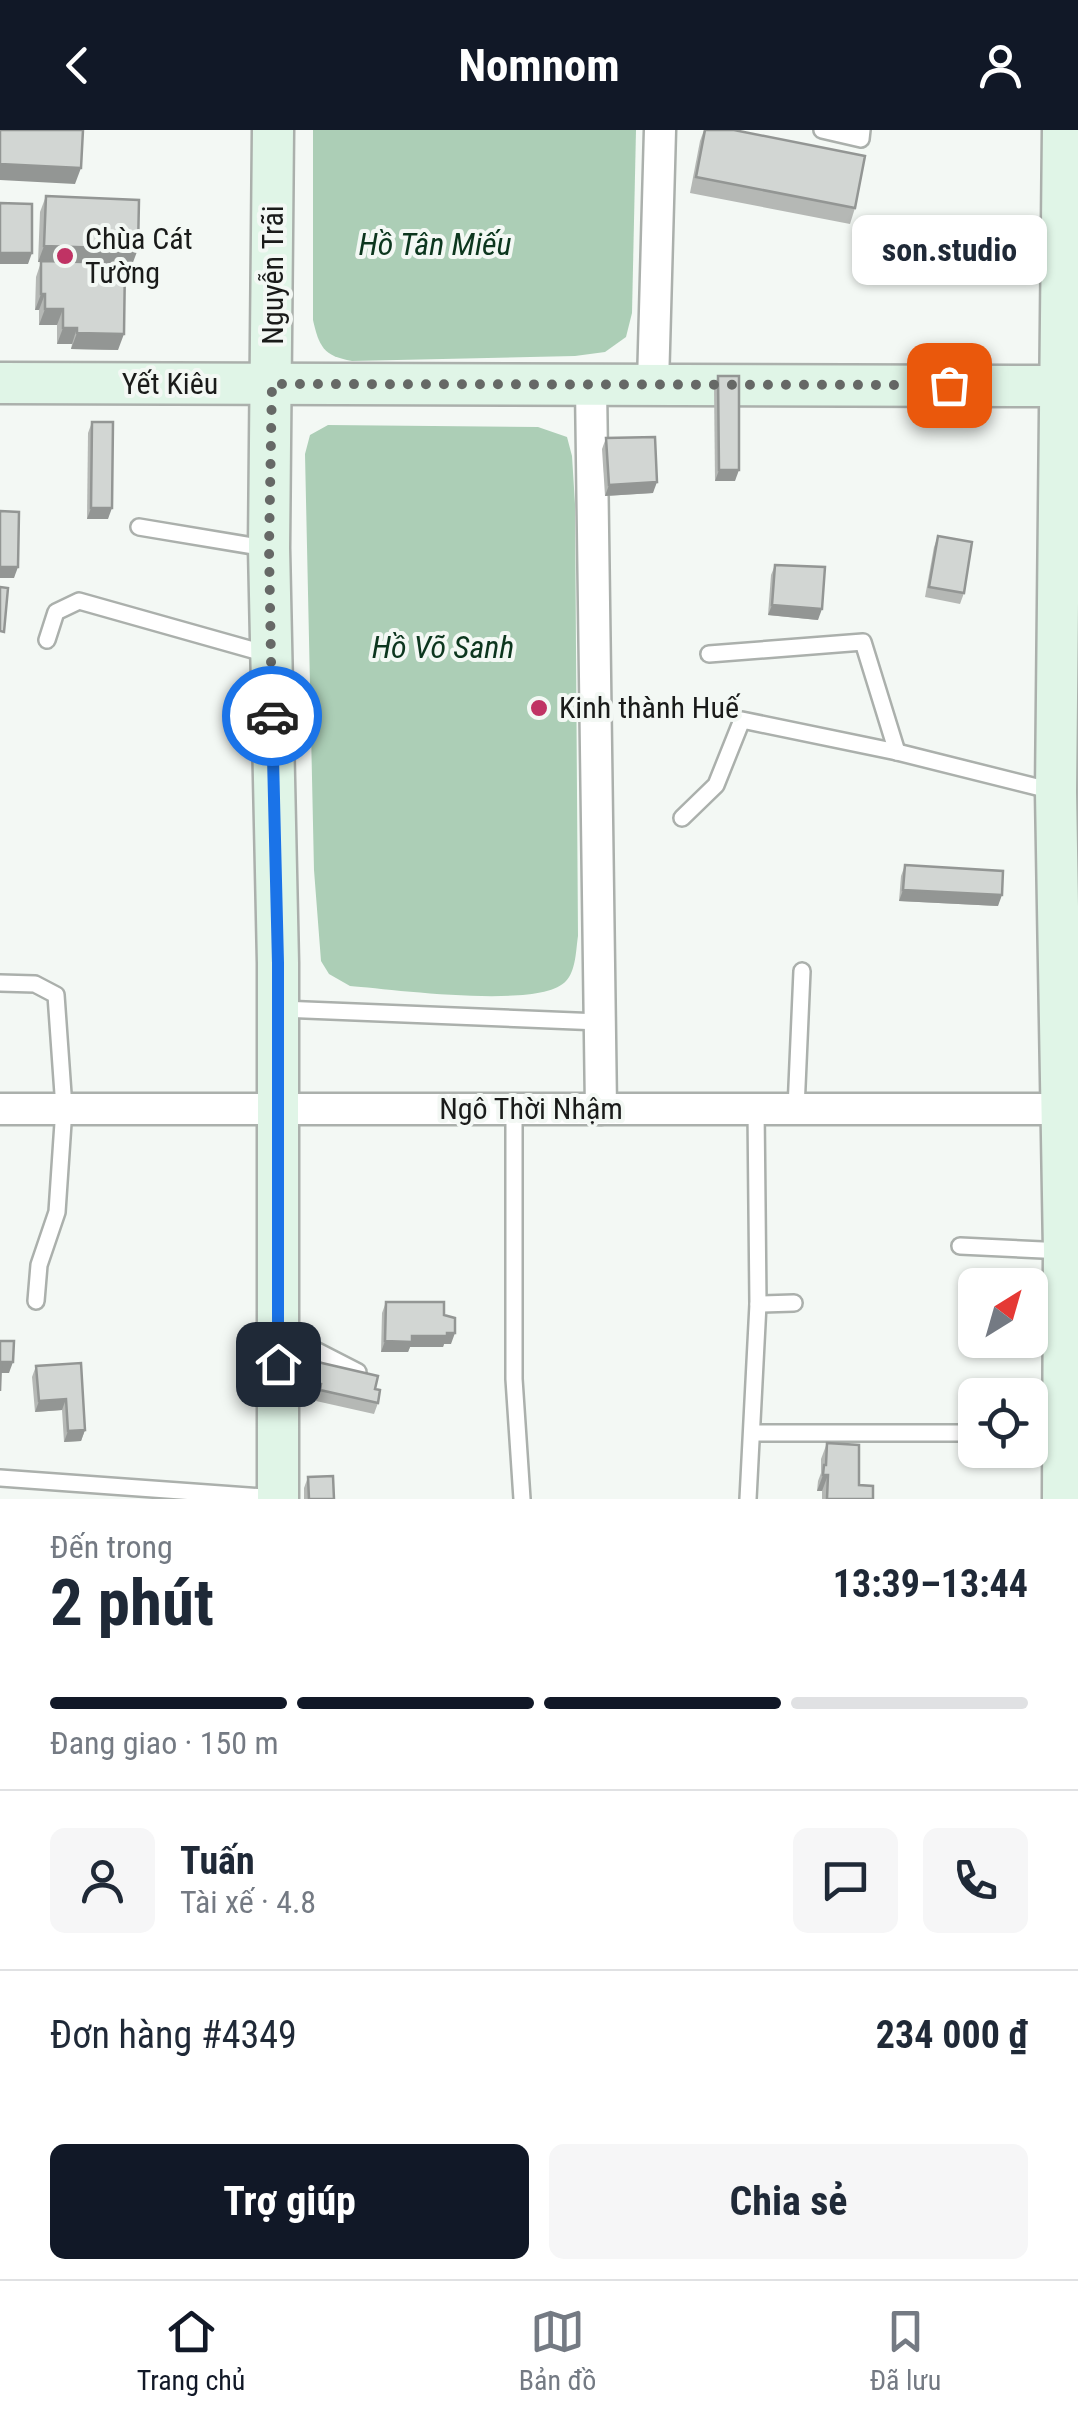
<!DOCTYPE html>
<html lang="vi">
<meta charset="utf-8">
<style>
:root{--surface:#fff;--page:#f6f6f7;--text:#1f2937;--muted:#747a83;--line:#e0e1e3;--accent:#111827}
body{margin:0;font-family:"Roboto Condensed",sans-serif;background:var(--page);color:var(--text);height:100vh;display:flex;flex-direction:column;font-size:38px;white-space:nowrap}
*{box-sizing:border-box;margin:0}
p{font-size:32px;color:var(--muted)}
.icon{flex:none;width:55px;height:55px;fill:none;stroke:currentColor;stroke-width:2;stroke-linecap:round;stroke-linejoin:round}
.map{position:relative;height:1369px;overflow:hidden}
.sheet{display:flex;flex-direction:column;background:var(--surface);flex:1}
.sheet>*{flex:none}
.needle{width:65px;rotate:37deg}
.fabs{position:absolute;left:958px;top:1138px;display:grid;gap:20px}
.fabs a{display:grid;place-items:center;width:90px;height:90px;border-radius:15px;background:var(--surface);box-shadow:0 2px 8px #0004;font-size:50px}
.pin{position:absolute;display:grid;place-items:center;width:85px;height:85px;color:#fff;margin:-42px;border-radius:20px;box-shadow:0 5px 15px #0006}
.courier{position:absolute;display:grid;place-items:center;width:100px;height:100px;margin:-50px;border:8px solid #1a73e8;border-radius:50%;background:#fff;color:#222;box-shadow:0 2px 12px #0007}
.bubble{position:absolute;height:70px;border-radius:15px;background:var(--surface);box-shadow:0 2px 8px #0004;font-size:32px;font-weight:700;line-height:70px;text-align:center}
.headline em{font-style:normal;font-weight:700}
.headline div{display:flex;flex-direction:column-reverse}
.headline{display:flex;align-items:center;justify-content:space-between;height:170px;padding:0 50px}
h1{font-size:65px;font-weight:700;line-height:75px}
.bar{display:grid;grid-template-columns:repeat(4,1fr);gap:15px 10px;align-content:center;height:120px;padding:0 50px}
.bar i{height:12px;border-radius:8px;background:var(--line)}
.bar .selected{background:var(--accent)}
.bar p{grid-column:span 4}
.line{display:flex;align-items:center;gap:25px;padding:0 50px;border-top:2px solid var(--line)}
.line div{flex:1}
.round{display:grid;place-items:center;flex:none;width:105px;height:105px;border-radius:15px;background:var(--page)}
.button{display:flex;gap:20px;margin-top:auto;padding:20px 50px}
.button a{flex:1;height:115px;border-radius:15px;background:var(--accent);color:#fff;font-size:40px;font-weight:700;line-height:115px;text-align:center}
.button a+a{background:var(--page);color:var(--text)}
header{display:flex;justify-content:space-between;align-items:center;height:130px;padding:0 50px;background:var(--accent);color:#fff;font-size:45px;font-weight:700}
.dock{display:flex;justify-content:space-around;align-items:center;height:140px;border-top:2px solid var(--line);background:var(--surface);font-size:28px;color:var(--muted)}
.dock a{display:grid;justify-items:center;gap:5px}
.dock .selected{color:var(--accent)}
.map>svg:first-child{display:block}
.water{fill:#acceb6}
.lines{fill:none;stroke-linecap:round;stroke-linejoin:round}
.lane-casing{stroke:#abb0ac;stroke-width:20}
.street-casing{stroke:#abb0ac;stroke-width:35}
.secondary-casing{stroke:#abb0ac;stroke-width:45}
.lane{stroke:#fff;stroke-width:15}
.street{stroke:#fff;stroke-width:30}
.secondary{stroke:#e0f5e7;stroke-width:40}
.wall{fill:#b5b8b5}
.shaded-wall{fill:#939694}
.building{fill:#d2d6d3;stroke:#939694;stroke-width:2.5}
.done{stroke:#666866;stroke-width:10;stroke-dasharray:0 18}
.route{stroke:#1a73e8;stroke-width:12}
.poi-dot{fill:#c03364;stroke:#f3f8f4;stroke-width:4}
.labels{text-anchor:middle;stroke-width:8;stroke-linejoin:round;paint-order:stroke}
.poi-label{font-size:30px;fill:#1a1b1a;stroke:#f3f8f4;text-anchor:start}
.street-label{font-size:30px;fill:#1a1b1a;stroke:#f3f8f4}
.water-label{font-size:32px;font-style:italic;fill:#0c361e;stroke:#f3f8f4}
</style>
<header><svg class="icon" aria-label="back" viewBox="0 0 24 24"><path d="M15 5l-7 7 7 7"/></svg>Nomnom<svg class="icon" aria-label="person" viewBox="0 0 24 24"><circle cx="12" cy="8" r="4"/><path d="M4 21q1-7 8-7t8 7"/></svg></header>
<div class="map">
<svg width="1078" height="1369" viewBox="0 0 1078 1369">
<rect width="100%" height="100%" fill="#f3f8f4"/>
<g class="water">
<path d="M 313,0 L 636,0 L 632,183 L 626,207 L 605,222 L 575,226 L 352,231 C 323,226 319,216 313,190 Z"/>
<path d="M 328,295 L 538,297 L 567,307 L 572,326 L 575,374 L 578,806 C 576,819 576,841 566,851 C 541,880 391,859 350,856 L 329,844 L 321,831 L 314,740 L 305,324 L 310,305 Z"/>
</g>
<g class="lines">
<g class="lane-casing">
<g id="lane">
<path d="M 822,0 L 861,9 L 862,0"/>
<path d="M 139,397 L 265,418"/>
<path d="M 47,510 L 56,482 L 79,471 L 267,524"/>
<path d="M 709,524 L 863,512 L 897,622"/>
<path d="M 682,688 L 716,655 L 742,590 L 897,622 L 1053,661"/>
<path d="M 0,853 L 35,854 L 56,865 L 64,978 L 57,1082 L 39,1135 L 36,1171"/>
<path d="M 281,879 L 600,892"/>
<path d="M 514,979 L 514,1249 L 522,1369"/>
<path d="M 796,979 L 802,841"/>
<path d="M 960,1116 L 1064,1121"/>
<path d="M 758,1174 L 794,1173"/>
<path d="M 282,1203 L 358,1242"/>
<path d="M 753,1303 L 975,1303"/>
<path d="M 1030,1303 L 1061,1303"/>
<path d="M 0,1348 L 278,1368"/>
<path d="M 748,1369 L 758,1174 L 756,979"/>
</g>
</g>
<g class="street-casing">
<g id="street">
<path d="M 653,254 L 660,0"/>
<path d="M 591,256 L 601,979"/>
<path d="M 0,979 L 1061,979"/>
</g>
</g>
<g class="secondary-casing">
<g id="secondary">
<path d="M 273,0 L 269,418 L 278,833 L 278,1369"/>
<path d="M 1063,0 L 1056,662 L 1064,1121 L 1063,1369"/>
<path d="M 0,253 L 1060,256"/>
</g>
</g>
<use href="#lane" class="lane"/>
<use href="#street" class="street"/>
<use href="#secondary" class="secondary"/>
</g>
<g class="wall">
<path d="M 704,0 L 734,0 L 855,78 L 850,94 L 690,63 L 700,11 Z"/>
<path d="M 46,66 L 132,135 L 125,135 L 118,220 L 71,219 L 72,214 L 57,214 L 57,195 L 39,195 L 39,180 L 35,180 L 36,147 L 41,132 L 38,132 L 40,82 Z"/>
<path d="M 718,246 L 735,351 L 715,351 L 714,257 Z"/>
<path d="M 92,292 L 108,389 L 87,389 L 88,303 Z"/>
<path d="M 606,308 L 653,363 L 605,366 L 602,319 Z"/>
<path d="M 938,406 L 964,463 L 960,474 L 925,467 L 934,417 Z"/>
<path d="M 775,435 L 818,490 L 768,485 L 771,445 Z"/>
<path d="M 905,735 L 998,776 L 899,771 L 901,746 Z"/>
<path d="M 386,1172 L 444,1185 L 451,1214 L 444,1214 L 443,1217 L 410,1217 L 408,1222 L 381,1222 L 382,1183 Z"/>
<path d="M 309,1230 L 375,1259 L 378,1273 L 374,1284 L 316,1271 L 317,1265 L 301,1262 Z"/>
<path d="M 81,1233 L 85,1300 L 81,1311 L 64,1312 L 62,1280 L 35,1282 L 32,1247 L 36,1236 Z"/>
<path d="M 827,1313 L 859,1355 L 873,1369 L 822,1369 L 822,1361 L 817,1361 L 818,1351 L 821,1343 L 821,1329 Z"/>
<path d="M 308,1347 L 334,1369 L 304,1369 L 304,1358 Z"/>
</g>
<g class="shaded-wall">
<path d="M 0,34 L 81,38 L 75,54 L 0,50 Z"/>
<path d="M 44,116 L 138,119 L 132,135 L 38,132 Z"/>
<path d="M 0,123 L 32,123 L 28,134 L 0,134 Z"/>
<path d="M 41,164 L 45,164 L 39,180 L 35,180 Z"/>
<path d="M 45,179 L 63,179 L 57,195 L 39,195 Z"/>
<path d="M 63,198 L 77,198 L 72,214 L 57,214 Z"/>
<path d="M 77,203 L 124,204 L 118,220 L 71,219 Z"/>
<path d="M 719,340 L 739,340 L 735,351 L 715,351 Z"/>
<path d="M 657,352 L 653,363 L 605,366 L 609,355 Z"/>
<path d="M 91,378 L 112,378 L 108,389 L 87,389 Z"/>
<path d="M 0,437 L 18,437 L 14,448 L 0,448 Z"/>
<path d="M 772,475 L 822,479 L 818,490 L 768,485 Z"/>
<path d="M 903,760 L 1002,765 L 998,776 L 899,771 Z"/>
<path d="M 455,1203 L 451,1214 L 444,1214 L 443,1217 L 410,1217 L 408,1222 L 381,1222 L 385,1211 L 412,1206 Z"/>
<path d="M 1,1232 L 13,1232 L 9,1243 L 0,1243 Z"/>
<path d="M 66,1269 L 62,1280 L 35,1282 L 39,1271 Z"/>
<path d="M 85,1300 L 81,1311 L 64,1312 L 68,1301 Z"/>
<path d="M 823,1345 L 828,1345 L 822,1361 L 817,1361 Z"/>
</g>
<g class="building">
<path d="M 0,0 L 83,0 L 81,38 L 0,34 Z"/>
<path d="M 705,0 L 734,0 L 865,26 L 855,78 L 696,47 Z"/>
<path d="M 46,66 L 139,70 L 138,119 L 44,116 Z"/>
<path d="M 0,73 L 32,74 L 32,123 L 0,123 Z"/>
<path d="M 41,131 L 125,133 L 124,204 L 77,203 L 77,198 L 63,198 L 63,179 L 45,179 L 45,164 L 41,164 Z"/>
<path d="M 718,246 L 739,246 L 739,340 L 719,340 Z"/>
<path d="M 92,292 L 113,292 L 112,378 L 91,378 Z"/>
<path d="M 655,307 L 657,352 L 609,355 L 606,308 Z"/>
<path d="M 0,381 L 19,382 L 18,437 L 0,437 Z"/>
<path d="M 938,406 L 972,412 L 964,463 L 929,457 Z"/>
<path d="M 775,435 L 825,437 L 822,479 L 772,475 Z"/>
<path d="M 0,457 L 8,458 L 4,502 L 0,501 Z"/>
<path d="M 905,735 L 1003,741 L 1002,765 L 903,760 Z"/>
<path d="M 386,1172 L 444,1172 L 444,1185 L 455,1188 L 455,1203 L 447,1203 L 447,1206 L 412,1206 L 412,1212 L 385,1211 Z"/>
<path d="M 0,1211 L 14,1211 L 13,1232 L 1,1232 L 0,1261 Z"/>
<path d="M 309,1230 L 378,1246 L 375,1259 L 380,1260 L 378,1273 L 320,1260 L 321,1254 L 305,1251 Z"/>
<path d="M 81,1233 L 85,1300 L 68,1301 L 66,1269 L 39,1271 L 36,1236 Z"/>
<path d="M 827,1313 L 859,1315 L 859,1355 L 873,1356 L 873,1369 L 827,1369 L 828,1345 L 823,1345 L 824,1335 L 826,1335 Z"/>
<path d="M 333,1346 L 334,1369 L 309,1369 L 308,1347 Z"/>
</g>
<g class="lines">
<path class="done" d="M 272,586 L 269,418 L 272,254 L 949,255"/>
<path class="route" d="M 272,586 L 278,833 L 278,1234"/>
</g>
<g class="poi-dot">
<circle cx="65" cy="126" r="10"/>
<circle cx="539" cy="578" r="10"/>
</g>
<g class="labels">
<g class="poi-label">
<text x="85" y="119">Chùa Cát<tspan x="85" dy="34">Tường</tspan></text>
<text x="559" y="588">Kinh thành Huế</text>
</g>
<g class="street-label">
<text transform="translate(273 145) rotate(-90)" y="10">Nguyễn Trãi</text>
<text x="170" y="264">Yết Kiêu</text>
<text x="531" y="989">Ngô Thời Nhậm</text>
</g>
<g class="water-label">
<text x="435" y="125">Hồ Tân Miếu</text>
<text x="443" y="528">Hồ Võ Sanh</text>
</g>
</g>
</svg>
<div class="fabs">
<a><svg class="needle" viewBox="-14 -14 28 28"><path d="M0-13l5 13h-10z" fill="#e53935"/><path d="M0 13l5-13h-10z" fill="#747a83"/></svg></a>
<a><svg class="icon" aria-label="locate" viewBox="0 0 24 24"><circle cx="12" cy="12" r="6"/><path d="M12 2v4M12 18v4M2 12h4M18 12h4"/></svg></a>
</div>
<div class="pin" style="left:949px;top:255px;background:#ea580c"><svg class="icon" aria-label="bag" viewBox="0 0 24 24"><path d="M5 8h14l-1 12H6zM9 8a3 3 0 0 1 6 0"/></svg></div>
<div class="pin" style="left:278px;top:1234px;background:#1f2937"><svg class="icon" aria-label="home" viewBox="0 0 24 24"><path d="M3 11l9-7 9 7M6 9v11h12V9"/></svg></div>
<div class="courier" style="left:272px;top:586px"><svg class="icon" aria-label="car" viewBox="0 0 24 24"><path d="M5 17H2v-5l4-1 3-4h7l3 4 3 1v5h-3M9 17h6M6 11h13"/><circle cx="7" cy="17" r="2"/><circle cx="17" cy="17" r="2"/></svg></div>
<div class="bubble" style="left:852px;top:85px;width:195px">son.studio</div>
</div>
<section class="sheet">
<div class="headline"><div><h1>2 phút</h1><p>Đến trong</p></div><em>13:39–13:44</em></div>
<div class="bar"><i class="selected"></i><i class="selected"></i><i class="selected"></i><i></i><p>Đang giao · 150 m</p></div>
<div class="line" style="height:180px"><a class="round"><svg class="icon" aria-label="person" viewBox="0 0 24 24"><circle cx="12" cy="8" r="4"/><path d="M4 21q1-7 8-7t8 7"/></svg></a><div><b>Tuấn</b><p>Tài xế · 4.8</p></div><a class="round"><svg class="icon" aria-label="chat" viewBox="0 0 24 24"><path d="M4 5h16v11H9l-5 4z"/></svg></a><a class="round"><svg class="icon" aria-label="phone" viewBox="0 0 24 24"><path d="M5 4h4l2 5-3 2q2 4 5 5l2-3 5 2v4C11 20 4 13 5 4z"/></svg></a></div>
<div class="line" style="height:130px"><div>Đơn hàng #4349</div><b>234 000 ₫</b></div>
<div class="button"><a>Trợ giúp</a><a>Chia sẻ</a></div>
</section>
<nav class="dock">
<a class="selected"><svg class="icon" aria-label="home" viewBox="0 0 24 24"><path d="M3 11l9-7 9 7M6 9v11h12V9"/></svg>Trang chủ</a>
<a><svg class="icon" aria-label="map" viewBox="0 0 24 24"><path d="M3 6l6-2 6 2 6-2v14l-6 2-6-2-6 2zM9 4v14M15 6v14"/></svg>Bản đồ</a>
<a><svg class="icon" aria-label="saved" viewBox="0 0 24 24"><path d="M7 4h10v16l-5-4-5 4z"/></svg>Đã lưu</a>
</nav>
